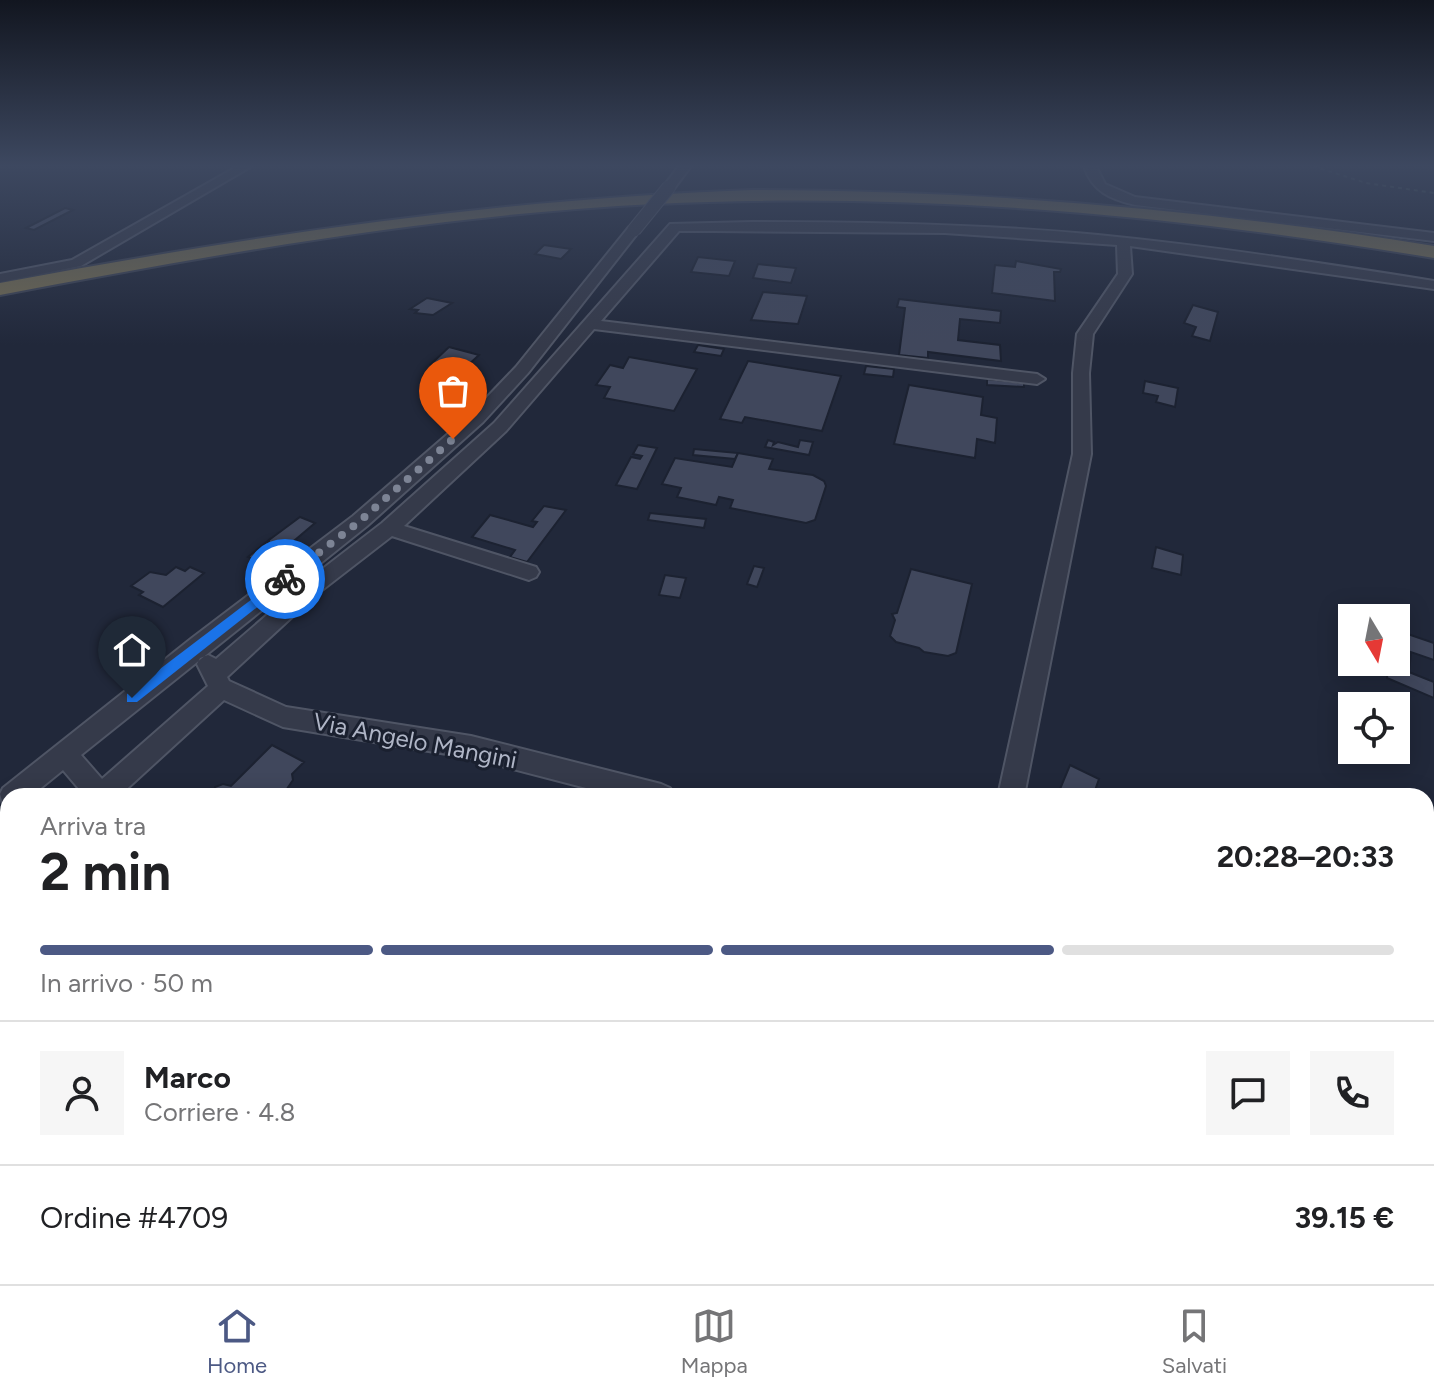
<!DOCTYPE html>
<html lang="it">
<meta charset="utf-8">
<style>
:root{--surface:#fff;--page:#f6f6f6;--text:#202124;--muted:#757577;--line:#e0e0e0;--accent:#4c5984}
body{margin:0;font-family:Figtree,sans-serif;background:var(--page);color:var(--text);height:100vh;display:flex;flex-direction:column;font-size:30px;white-space:nowrap}
*{box-sizing:border-box;margin:0}
p{font-size:26px;color:var(--muted)}
.icon{flex:none;width:44px;height:44px;fill:none;stroke:currentColor;stroke-width:2;stroke-linecap:round;stroke-linejoin:round}
.map{position:relative;flex:1;overflow:hidden}
.drawer{position:absolute;left:0px;top:788px;width:1434px;height:496px;display:flex;flex-direction:column;background:var(--surface);border-radius:24px 24px 0 0;box-shadow:0 4px 20px #0003}
.drawer>*{flex:none}
.needle{width:52px;rotate:170deg}
.tools{position:absolute;left:1338px;top:604px;display:grid;gap:16px}
.tools a{display:grid;place-items:center;width:72px;height:72px;border-radius:0px;background:var(--surface);box-shadow:0 4px 20px #0003;font-size:40px}
.pin{position:absolute;display:grid;place-items:center;width:68px;height:68px;color:#fff;margin:-82px -34px;border-radius:50% 50% 50% 0;rotate:-45deg;box-shadow:0 0 8px #0007}
.pin .icon{rotate:45deg}
.courier{position:absolute;display:grid;place-items:center;width:80px;height:80px;margin:-40px;border:6px solid #1a73e8;border-radius:50%;background:#fff;color:#222;box-shadow:0 2px 10px #0007}
.head em{font-style:normal;font-weight:700}
.head div{display:flex;flex-direction:column-reverse}
.head{display:flex;align-items:center;justify-content:space-between;height:136px;padding:0 40px}
h1{font-size:52px;font-weight:700;line-height:60px}
.bar{display:grid;grid-template-columns:repeat(4,1fr);gap:12px 8px;align-content:center;height:96px;padding:0 40px}
.bar i{height:10px;border-radius:6px;background:var(--line)}
.bar .selected{background:var(--accent)}
.bar p{grid-column:span 4}
.line{display:flex;align-items:center;gap:20px;padding:0 40px;border-top:2px solid var(--line)}
.line div{flex:1}
.round{display:grid;place-items:center;flex:none;width:84px;height:84px;border-radius:0px;background:var(--page)}
.dock{display:flex;justify-content:space-around;align-items:center;height:112px;border-top:2px solid var(--line);background:var(--surface);font-size:22px;color:var(--muted)}
.dock a{display:grid;justify-items:center;gap:4px}
.dock .selected{color:var(--accent)}
.map>svg:first-child{display:block}
.building{fill:#40475c;stroke:#1c2231;stroke-width:2}
.lines{fill:none;stroke-linecap:round;stroke-linejoin:round}
.minor-casing{stroke:#4f5565;stroke-width:4}
.highway-casing{stroke:#3c4252;stroke-width:4}
.path{stroke:#415258;stroke-width:2;stroke-dasharray:4 4;stroke-linecap:butt}
.minor{fill:#353a4a;fill-rule:evenodd}
.highway{fill:#706951;fill-rule:evenodd}
.minor-bridge-casing{stroke:#4f5565;stroke-width:15;stroke-linecap:butt}
.minor-bridge{stroke:#353a4a;stroke-width:13}
.route{fill:#1a73e8}
.done{stroke:#7d8495;stroke-width:8;stroke-dasharray:0 14.4}
.labels{text-anchor:middle;stroke-width:6;stroke-linejoin:round;paint-order:stroke}
.street-label{font-size:24px;fill:#afb5c6;stroke:#1a202f}
</style>
<div class="map">
<svg width="1434" height="1284" viewBox="0 0 1434 1284">
<rect width="100%" height="100%" fill="#21283a"/>
<g class="building">
<path d="M 65,208 L 73,210 L 34,230 L 26,228 Z"/>
<path d="M 544,245 L 571,249 L 561,259 L 535,254 Z"/>
<path d="M 698,257 L 735,261 L 729,276 L 691,272 Z"/>
<path d="M 1016,261 L 1061,269 L 1060,272 L 1054,272 L 1055,301 L 992,293 L 995,265 L 1015,267 Z"/>
<path d="M 758,264 L 796,268 L 791,283 L 753,278 Z"/>
<path d="M 763,292 L 807,296 L 798,324 L 751,320 Z"/>
<path d="M 427,298 L 452,303 L 433,315 L 415,313 L 418,310 L 410,309 Z"/>
<path d="M 899,299 L 1001,311 L 1000,323 L 960,319 L 958,340 L 1000,345 L 1001,361 L 928,352 L 928,358 L 899,355 L 905,308 L 897,307 Z"/>
<path d="M 1193,305 L 1218,312 L 1210,341 L 1192,336 L 1196,327 L 1184,323 Z"/>
<path d="M 698,345 L 724,349 L 721,356 L 694,352 Z"/>
<path d="M 449,347 L 479,355 L 466,367 L 455,370 L 431,364 Z"/>
<path d="M 629,357 L 697,369 L 674,411 L 604,398 L 610,387 L 596,385 L 610,365 L 623,368 Z"/>
<path d="M 748,361 L 841,376 L 822,431 L 745,417 L 742,423 L 720,419 Z"/>
<path d="M 866,366 L 894,369 L 893,377 L 864,374 Z"/>
<path d="M 987,379 L 1024,383 L 1024,387 L 987,385 Z"/>
<path d="M 1145,381 L 1178,388 L 1175,407 L 1156,402 L 1158,396 L 1143,393 Z"/>
<path d="M 909,385 L 983,397 L 981,415 L 997,418 L 995,443 L 977,439 L 975,458 L 894,444 Z"/>
<path d="M 768,440 L 774,442 L 773,445 L 778,442 L 798,447 L 800,440 L 813,442 L 809,455 L 765,447 Z"/>
<path d="M 638,445 L 657,448 L 637,489 L 616,485 L 631,457 L 640,459 L 642,456 L 633,454 Z"/>
<path d="M 694,449 L 738,453 L 735,459 L 693,455 Z"/>
<path d="M 738,453 L 773,459 L 769,469 L 813,475 L 824,481 L 826,486 L 815,520 L 806,523 L 730,508 L 733,500 L 719,497 L 716,505 L 677,497 L 681,488 L 662,484 L 675,458 L 732,467 Z"/>
<path d="M 544,506 L 566,510 L 527,562 L 510,557 L 515,550 L 472,537 L 490,515 L 533,527 L 537,522 L 532,521 Z"/>
<path d="M 650,513 L 706,519 L 704,528 L 648,520 Z"/>
<path d="M 300,517 L 315,523 L 282,551 L 274,547 L 265,555 L 269,540 Z"/>
<path d="M 269,540 L 265,555 L 258,561 L 248,557 Z"/>
<path d="M 1156,547 L 1183,555 L 1181,575 L 1152,568 Z"/>
<path d="M 754,566 L 764,568 L 757,587 L 747,584 Z"/>
<path d="M 176,567 L 185,571 L 190,567 L 204,573 L 163,607 L 139,595 L 143,592 L 131,586 L 150,572 L 166,575 Z"/>
<path d="M 911,569 L 972,584 L 956,653 L 948,656 L 924,652 L 919,648 L 896,642 L 890,636 L 895,620 L 892,614 L 897,613 Z"/>
<path d="M 665,575 L 686,578 L 680,598 L 659,595 Z"/>
<path d="M 1396,630 L 1434,643 L 1434,660 L 1411,652 L 1409,672 L 1434,682 L 1434,698 L 1387,678 L 1388,662 L 1396,662 Z"/>
<path d="M 272,745 L 304,762 L 292,774 L 293,780 L 282,796 L 217,796 L 220,794 L 215,792 L 215,787 L 223,784 L 231,786 Z"/>
<path d="M 1070,765 L 1099,779 L 1093,796 L 1074,796 L 1060,789 Z"/>
<path d="M 8,1018 L 8,1094 L 0,1102 L 0,1026 Z"/>
<path d="M 1426,1190 L 1431,1192 L 1434,1284 L 1419,1276 L 1426,1276 Z"/>
<path d="M 8,1218 L 8,1276 L 42,1276 L 36,1284 L 0,1284 L 0,1227 Z"/>
<path d="M 323,1276 L 374,1276 L 385,1284 L 318,1284 Z"/>
<path d="M 644,1276 L 708,1276 L 725,1284 L 642,1284 Z"/>
</g>
<g class="lines">
<g class="minor-casing">
<g id="minor">
<path d="M 238,166 L 252,166 L 81,266 L 0,282 L 0,274 L 72,260 Z"/>
<path d="M 679,166 L 691,166 L 673,190 L 665,190 L 663,187 Z"/>
<path d="M 1084,166 L 1096,166 L 1105,184 L 1135,197 L 1434,233 L 1434,241 L 1135,205 C 1111,199 1092,192 1084,166 Z"/>
<path d="M 752,222 C 867,222 983,224 1098,235 C 1210,246 1322,263 1434,281 L 1434,289 L 1130,246 L 1132,274 L 1093,334 L 1089,373 L 1091,454 L 1024,796 L 998,796 L 1073,454 L 1073,373 L 1077,334 L 1118,274 L 1117,245 L 945,233 L 714,231 L 679,231 L 601,321 L 1037,374 L 1045,379 L 1037,384 L 594,329 L 506,431 L 404,526 L 536,567 L 539,572 L 536,577 L 529,580 L 392,536 L 317,594 L 227,677 L 229,681 L 286,707 L 471,736 L 661,784 L 670,788 L 674,796 L 617,796 L 471,758 L 283,727 L 224,700 L 119,796 L 85,796 L 63,770 L 31,796 L 8,796 L 8,806 L 3,804 L 0,794 L 3,788 L 192,638 L 353,516 L 471,414 L 516,367 L 629,227 L 640,230 L 528,373 L 483,422 L 367,526 L 81,755 L 102,779 L 208,686 L 197,664 L 200,658 L 208,655 L 216,659 L 303,584 L 382,523 L 494,423 L 670,224 Z"/>
<path d="M 8,893 L 8,925 L 0,928 L 0,896 Z"/>
<path d="M 1426,1102 L 1434,1105 L 1434,1138 L 1426,1135 Z"/>
<path d="M 147,1276 L 186,1276 L 183,1284 L 144,1284 Z"/>
<path d="M 891,1276 L 927,1276 L 925,1284 L 889,1284 Z"/>
</g>
</g>
<g class="highway-casing">
<path id="highway" d="M 752,190 C 981,190 1207,210 1434,246 L 1434,258 C 1176,215 916,191 654,204 C 433,215 216,254 0,295 L 0,283 C 251,236 496,199 752,190 Z"/>
</g>
<path class="path" d="M 1313,166 L 1366,183 L 1434,193"/>
<use href="#minor" class="minor"/>
<use href="#highway" class="highway"/>
<g class="minor-bridge-casing">
<path id="minor-bridge" d="M 634,230 L 669,187"/>
</g>
<use href="#minor-bridge" class="minor-bridge"/>
</g>
<linearGradient id="sky" x2="0" y2="1"><stop stop-color="#121620"/><stop offset="0.48" stop-color="#3d4860"/><stop offset="1" stop-color="#3d4860" stop-opacity="0"/></linearGradient>
<rect width="1434" height="345" fill="url(#sky)"/>
<path class="route" d="M 285,574 L 291,579 L 289,582 L 137,702 L 127,702 L 127,694 Z"/>
<g class="lines">
<path class="done" d="M 285,579 L 360,521 L 453,439"/>
</g>
<g class="labels">
<g class="street-label">
<text transform="translate(415 741) rotate(11)" y="8">Via Angelo Mangini</text>
</g>
</g>
</svg>
<div class="tools">
<a><svg class="needle" viewBox="-14 -14 28 28"><path d="M0-13l5 13h-10z" fill="#e53935"/><path d="M0 13l5-13h-10z" fill="#757577"/></svg></a>
<a><svg class="icon" aria-label="locate" viewBox="0 0 24 24"><circle cx="12" cy="12" r="6"/><path d="M12 2v4M12 18v4M2 12h4M18 12h4"/></svg></a>
</div>
<div class="pin" style="left:453px;top:439px;background:#ea580c"><svg class="icon" aria-label="bag" viewBox="0 0 24 24"><path d="M5 8h14l-1 12H6zM9 8a3 3 0 0 1 6 0"/></svg></div>
<div class="pin" style="left:132px;top:698px;background:#1f2937"><svg class="icon" aria-label="home" viewBox="0 0 24 24"><path d="M3 11l9-7 9 7M6 9v11h12V9"/></svg></div>
<div class="courier" style="left:285px;top:579px"><svg class="icon" aria-label="bike" viewBox="0 0 24 24"><circle cx="6" cy="16" r="4"/><circle cx="18" cy="16" r="4"/><path d="M6 16l4-8h5l3 8M10 8l3 8H6M13 5h3"/></svg></div>
<section class="drawer">
<div class="head"><div><h1>2 min</h1><p>Arriva tra</p></div><em>20:28–20:33</em></div>
<div class="bar"><i class="selected"></i><i class="selected"></i><i class="selected"></i><i></i><p>In arrivo · 50 m</p></div>
<div class="line" style="height:144px"><a class="round"><svg class="icon" aria-label="person" viewBox="0 0 24 24"><circle cx="12" cy="8" r="4"/><path d="M4 21q1-7 8-7t8 7"/></svg></a><div><b>Marco</b><p>Corriere · 4.8</p></div><a class="round"><svg class="icon" aria-label="chat" viewBox="0 0 24 24"><path d="M4 5h16v11H9l-5 4z"/></svg></a><a class="round"><svg class="icon" aria-label="phone" viewBox="0 0 24 24"><path d="M5 4h4l2 5-3 2q2 4 5 5l2-3 5 2v4C11 20 4 13 5 4z"/></svg></a></div>
<div class="line" style="height:104px"><div>Ordine #4709</div><b>39.15 €</b></div>
</section>
</div>
<nav class="dock">
<a class="selected"><svg class="icon" aria-label="home" viewBox="0 0 24 24"><path d="M3 11l9-7 9 7M6 9v11h12V9"/></svg>Home</a>
<a><svg class="icon" aria-label="map" viewBox="0 0 24 24"><path d="M3 6l6-2 6 2 6-2v14l-6 2-6-2-6 2zM9 4v14M15 6v14"/></svg>Mappa</a>
<a><svg class="icon" aria-label="saved" viewBox="0 0 24 24"><path d="M7 4h10v16l-5-4-5 4z"/></svg>Salvati</a>
</nav>
